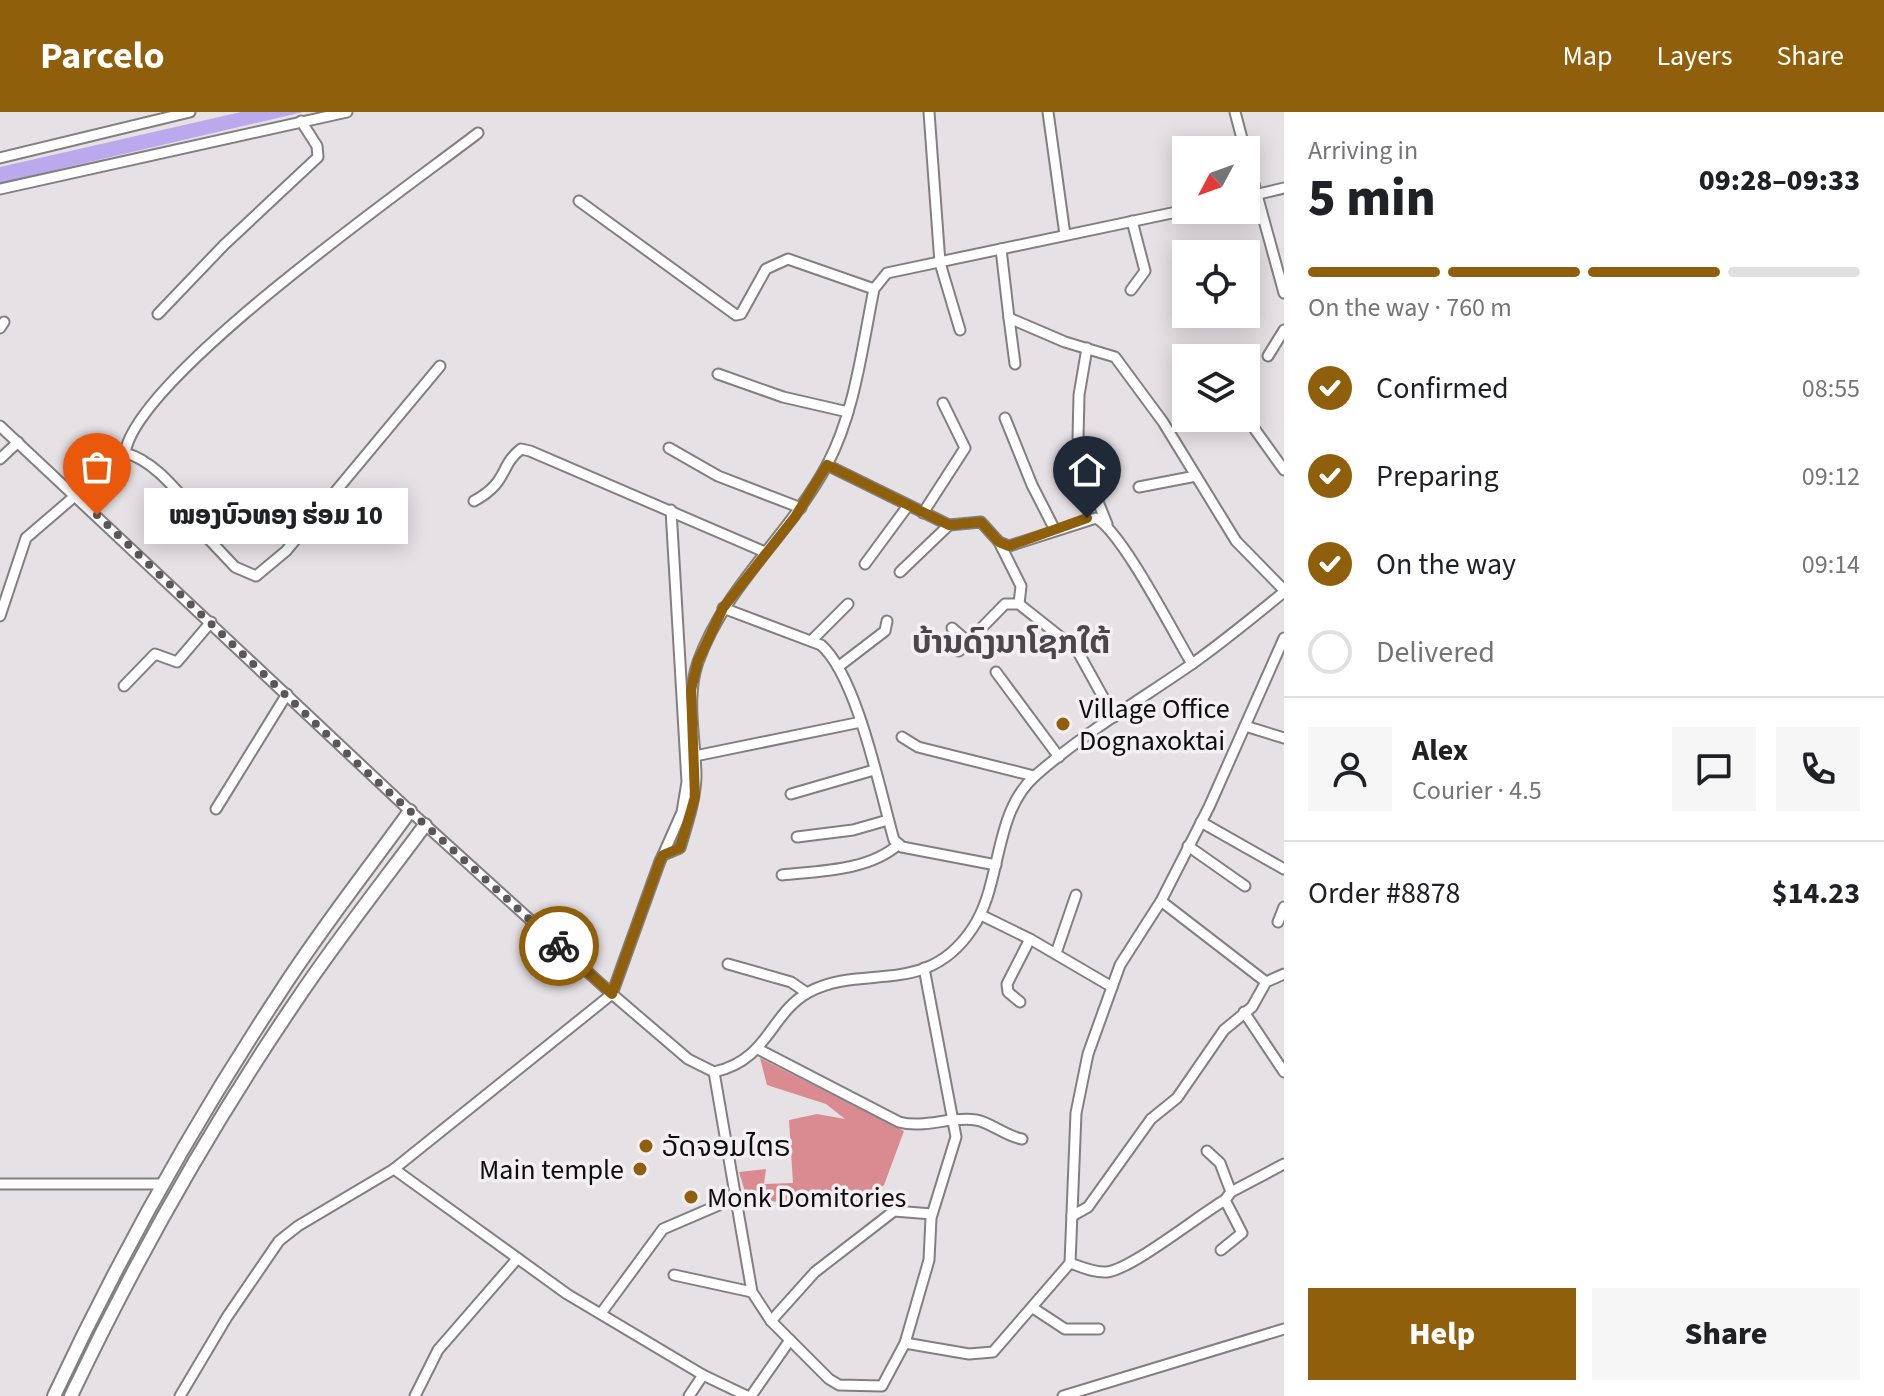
<!DOCTYPE html>
<meta charset="utf-8">
<style>
:root{--surface:#fff;--page:#f6f6f6;--text:#202124;--muted:#757577;--line:#e0e0e0;--accent:#8f5f0b}
body{margin:0;font-family:"Source Sans 3","Noto Sans Lao",sans-serif;background:var(--page);color:var(--text);height:100vh;display:flex;flex-direction:column;font-size:30px;white-space:nowrap}
*{box-sizing:border-box;margin:0}
p{font-size:26px;color:var(--muted)}
.icon{flex:none;width:44px;height:44px;fill:none;stroke:currentColor;stroke-width:2;stroke-linecap:round;stroke-linejoin:round}
.map{position:relative;flex:1;overflow:hidden}
.side{display:flex;flex-direction:column;background:var(--surface);width:600px}
.side>*{flex:none}
.needle{width:52px;rotate:229deg}
.controls{position:absolute;left:1172px;top:24px;display:grid;gap:16px}
.controls a{display:grid;place-items:center;width:88px;height:88px;border-radius:0px;background:var(--surface);box-shadow:0 4px 20px #0003;font-size:40px}
.pin{position:absolute;display:grid;place-items:center;width:68px;height:68px;color:#fff;margin:-82px -34px;border-radius:50% 50% 50% 0;rotate:-45deg;box-shadow:0 0 8px #0007}
.pin .icon{rotate:45deg}
.courier{position:absolute;display:grid;place-items:center;width:80px;height:80px;margin:-40px;border:6px solid #8f5f0b;border-radius:50%;background:#fff;color:#222;box-shadow:0 2px 10px #0007}
.bubble{position:absolute;height:56px;border-radius:0px;background:var(--surface);box-shadow:0 4px 20px #0003;font-size:26px;font-weight:800;line-height:56px;text-align:center}
.overview em{font-style:normal;font-weight:800}
.overview div{display:flex;flex-direction:column-reverse}
.overview{display:flex;align-items:center;justify-content:space-between;height:136px;padding:0 24px}
h1{font-size:52px;font-weight:800;line-height:60px}
.bar{display:grid;grid-template-columns:repeat(4,1fr);gap:12px 8px;align-content:center;height:96px;padding:0 24px}
.bar i{height:10px;border-radius:6px;background:var(--line)}
.bar .on{background:var(--accent)}
.bar p{grid-column:span 4}
.line{display:flex;align-items:center;gap:20px;padding:0 24px;border-top:2px solid var(--line)}
.line div{flex:1}
.round{display:grid;place-items:center;flex:none;width:84px;height:84px;border-radius:0px;background:var(--page)}
ol{padding:0 24px;list-style:none}
li{display:flex;align-items:center;gap:24px;height:88px}
li p{margin-inline-start:auto}
li .icon{padding:8px;border-radius:50%;background:var(--accent);color:#fff;stroke-width:4}
li:last-child{color:var(--muted)}
li i{width:44px;height:44px;border:4px solid var(--line);border-radius:50%}
.cta{display:flex;gap:16px;margin-top:auto;padding:16px 24px}
.cta a{flex:1;height:92px;border-radius:0px;background:var(--accent);color:#fff;font-size:32px;font-weight:800;line-height:92px;text-align:center}
.cta a+a{background:var(--page);color:var(--text)}
header{display:flex;align-items:center;gap:48px;box-sizing:border-box;height:112px;padding:0 40px;background:var(--accent);color:#fff}
header strong{font-size:38px}
nav{display:flex;gap:44px;margin-inline-start:auto;font-size:28px}
main{display:flex;flex:1;min-height:0}
.map>svg:first-child{display:block}
.forest{fill:#d98b91}
.water{fill:#baa9ec}
.lines{fill:none;stroke-linecap:round;stroke-linejoin:round}
.minor-casing{stroke:#827f81;stroke-width:13}
.major-casing{stroke:#827f81;stroke-width:16}
.minor{stroke:#fff;stroke-width:9}
.major{stroke:#fff;stroke-width:12}
.done{stroke:#5a5759;stroke-width:8;stroke-dasharray:0 14.4}
.route{stroke:#8f5f0b;stroke-width:10}
.poi-dot{fill:#8f5f0b;stroke:#f3eff2;stroke-width:3}
.labels{text-anchor:middle;stroke-width:7;stroke-linejoin:round;paint-order:stroke}
.poi-label{font-size:28px;fill:#0e0d0e;stroke:#f3eff2;text-anchor:start}
.quarter-label{font-size:32px;font-weight:bold;fill:#4a4649;stroke:#f3eff2}
</style>
<header>
<strong>Parcelo</strong>
<nav><a>Map</a><a>Layers</a><a>Share</a></nav>
</header>
<main>
<div class="map">
<svg width="1284" height="1284" viewBox="0 0 1284 1284">
<rect width="100%" height="100%" fill="#e6e1e4"/>
<path class="forest" d="M 760,946 L 904,1019 L 884,1073 L 852,1096 C 817,1088 779,1095 746,1083 L 739,1060 L 766,1057 L 764,1072 L 793,1071 L 789,1008 L 817,1002 L 845,1007 L 826,992 L 767,973 Z"/>
<path class="water" d="M 241,0 L 303,0 L 0,71 L 0,55 Z"/>
<g class="lines">
<g class="minor-casing">
<g id="minor">
<path d="M 929,0 L 940,151 L 960,218"/>
<path d="M 1048,0 L 1065,123"/>
<path d="M 1235,0 L 1245,38"/>
<path d="M 1246,43 L 1284,181"/>
<path d="M 0,46 L 190,0"/>
<path d="M 0,77 L 347,0"/>
<path d="M 1246,85 L 1284,76"/>
<path d="M 579,89 L 736,203 L 741,202 L 766,157 L 788,147 L 874,177"/>
<path d="M 1001,137 L 1009,206 L 1065,230 L 1115,245 L 1163,310 L 1236,429 L 1284,478"/>
<path d="M 1131,178 L 1145,159 L 1132,109"/>
<path d="M 158,202 L 224,133 L 318,45 L 317,34 L 301,9"/>
<path d="M 1009,206 L 1015,252"/>
<path d="M 0,216 L 4,210"/>
<path d="M 1268,244 L 1284,218"/>
<path d="M 718,262 L 783,285 L 848,300"/>
<path d="M 1246,305 L 1284,358"/>
<path d="M 1005,306 L 1032,373 L 1055,418"/>
<path d="M 0,314 L 410,699 L 612,882 L 688,947 L 714,960 C 769,948 770,901 809,880 C 863,851 926,886 972,817 C 1003,772 992,701 1036,663 C 1083,622 1138,589 1189,554 C 1222,531 1253,505 1284,480"/>
<path d="M 1078,326 L 1079,283 L 1087,236"/>
<path d="M 669,336 L 718,364 L 801,396"/>
<path d="M 125,341 C 137,264 408,75 478,21"/>
<path d="M 0,347 L 18,330"/>
<path d="M 827,353 L 949,413 L 981,410 L 999,430 L 1009,434 L 1096,406 C 1122,420 1173,520 1192,552"/>
<path d="M 1088,365 L 1107,412"/>
<path d="M 1139,375 L 1196,364"/>
<path d="M 474,389 C 509,370 499,354 521,337 L 530,339 L 765,440"/>
<path d="M 923,401 L 965,336 L 943,291"/>
<path d="M 999,430 L 1021,474 L 1019,492"/>
<path d="M 865,452 L 907,395"/>
<path d="M 900,460 L 949,413"/>
<path d="M 723,496 L 821,533 C 857,564 880,679 894,728 L 902,735 L 996,753"/>
<path d="M 0,504 L 26,426 L 125,341 C 157,349 181,385 203,408 L 202,420 L 235,455 L 256,464 L 286,439 L 440,254"/>
<path d="M 952,516 L 968,530"/>
<path d="M 811,529 L 848,492"/>
<path d="M 959,539 L 1005,492 L 1019,492 L 1077,538 L 1114,605"/>
<path d="M 838,555 L 885,519 L 887,509"/>
<path d="M 996,560 L 1059,645"/>
<path d="M 124,574 L 155,542 L 177,550 L 211,510"/>
<path d="M 1245,614 L 1284,626"/>
<path d="M 902,625 L 918,635 L 1034,664"/>
<path d="M 695,644 L 861,610"/>
<path d="M 791,682 L 874,658"/>
<path d="M 216,697 L 287,582"/>
<path d="M 1201,710 L 1284,757"/>
<path d="M 797,725 L 853,718 L 888,708"/>
<path d="M 1188,734 L 1245,774"/>
<path d="M 663,743 L 682,700 L 687,670 L 671,398"/>
<path d="M 782,763 C 819,759 869,759 899,732"/>
<path d="M 1161,789 L 1266,870"/>
<path d="M 981,803 L 1030,827 L 1112,875"/>
<path d="M 1278,810 L 1284,795"/>
<path d="M 1056,841 L 1076,783"/>
<path d="M 728,852 L 791,870 L 807,881"/>
<path d="M 1020,890 L 1008,880 L 1007,872 L 1030,827"/>
<path d="M 1244,900 L 1284,960"/>
<path d="M 758,937 L 899,1010 C 924,1017 950,1004 976,1008 C 990,1010 1005,1024 1022,1027"/>
<path d="M 714,960 L 752,1180 L 771,1209 L 829,1267 L 839,1273 L 882,1274 L 905,1231 L 969,1242 L 993,1240 L 1070,1151 L 1076,1001 L 1088,942 L 1120,853 L 1161,789 L 1209,695 L 1284,526"/>
<path d="M 1207,1039 L 1220,1051 L 1231,1080"/>
<path d="M 394,1057 L 567,1182 L 703,1263 L 747,1284"/>
<path d="M 0,1072 L 162,1072"/>
<path d="M 1072,1104 L 1088,1095 L 1151,1007 L 1177,986 L 1224,918 L 1252,895 L 1266,870 L 1284,862"/>
<path d="M 1221,1138 L 1242,1121 L 1225,1088"/>
<path d="M 1070,1151 C 1082,1155 1094,1161 1107,1160 C 1132,1157 1199,1103 1225,1088 L 1231,1080 L 1284,1052"/>
<path d="M 674,1163 L 752,1180"/>
<path d="M 1033,1196 L 1065,1217 L 1099,1217"/>
<path d="M 602,1200 L 663,1117 L 735,1086"/>
<path d="M 771,1209 L 815,1160 L 894,1099 L 932,1102"/>
<path d="M 905,1231 L 929,1148 L 931,1106 L 956,1025 L 924,856"/>
<path d="M 180,1284 L 227,1205 L 279,1129 L 298,1114 L 394,1057 L 612,882 L 660,749 L 663,743 L 680,736 C 687,712 695,690 696,665 C 696,628 685,587 698,550 C 725,474 789,424 827,353 C 855,300 862,236 874,177 L 887,161 L 1186,98"/>
<path d="M 415,1284 L 438,1238 L 517,1147"/>
<path d="M 689,1284 L 703,1263"/>
<path d="M 751,1284 L 790,1228"/>
<path d="M 1063,1284 L 1284,1217"/>
</g>
</g>
<g class="major-casing">
<g id="major">
<path d="M 54,1284 C 119,1145 194,1011 279,882 C 319,819 366,760 410,699"/>
<path d="M 71,1284 C 136,1147 211,1014 296,889 C 336,829 382,771 425,713"/>
</g>
</g>
<use href="#minor" class="minor"/>
<use href="#major" class="major"/>
</g>
<g class="lines">
<path class="done" d="M 97,403 L 358,652 L 559,834"/>
<path class="route" d="M 559,834 L 612,882 L 660,749 L 663,743 L 680,736 L 695,685 L 691,578 L 698,549 L 723,496 L 795,405 L 827,353 L 949,413 L 981,410 L 999,430 L 1009,434 L 1087,406"/>
</g>
<g class="poi-dot">
<circle cx="1063" cy="612" r="8"/>
<circle cx="646" cy="1034" r="8"/>
<circle cx="640" cy="1057" r="8"/>
<circle cx="691" cy="1085" r="8"/>
</g>
<g class="labels">
<g class="poi-label">
<text x="1079" y="606">Village Office<tspan x="1079" dy="32">Dognaxoktai</tspan></text>
<text x="662" y="1044">ວັດຈອມໄຕຣ</text>
<text x="624" y="1067" text-anchor="end">Main temple</text>
<text x="707" y="1095">Monk Domitories</text>
</g>
<g class="quarter-label">
<text x="1011" y="541">ບ້ານດົງນາໂຊກໃຕ້</text>
</g>
</g>
</svg>
<div class="controls">
<a><svg class="needle" viewBox="-14 -14 28 28"><path d="M0-13l5 13h-10z" fill="#e53935"/><path d="M0 13l5-13h-10z" fill="#757577"/></svg></a>
<a><svg class="icon" aria-label="locate" viewBox="0 0 24 24"><circle cx="12" cy="12" r="6"/><path d="M12 2v4M12 18v4M2 12h4M18 12h4"/></svg></a>
<a><svg class="icon" aria-label="layers" viewBox="0 0 24 24"><path d="M12 4l9 5-9 5-9-5zM3 14l9 5 9-5"/></svg></a>
</div>
<div class="pin" style="left:97px;top:403px;background:#ea580c"><svg class="icon" aria-label="bag" viewBox="0 0 24 24"><path d="M5 8h14l-1 12H6zM9 8a3 3 0 0 1 6 0"/></svg></div>
<div class="pin" style="left:1087px;top:406px;background:#1f2937"><svg class="icon" aria-label="home" viewBox="0 0 24 24"><path d="M3 11l9-7 9 7M6 9v11h12V9"/></svg></div>
<div class="courier" style="left:559px;top:834px"><svg class="icon" aria-label="bike" viewBox="0 0 24 24"><circle cx="6" cy="16" r="4"/><circle cx="18" cy="16" r="4"/><path d="M6 16l4-8h5l3 8M10 8l3 8H6M13 5h3"/></svg></div>
<div class="bubble" style="left:144px;top:376px;width:264px">ໝອງບົວທອງ ຮ່ອມ 10</div>
</div>
<section class="side">
<div class="overview"><div><h1>5 min</h1><p>Arriving in</p></div><em>09:28–09:33</em></div>
<div class="bar"><i class="on"></i><i class="on"></i><i class="on"></i><i></i><p>On the way · 760 m</p></div>
<ol>
<li><svg class="icon" aria-label="check" viewBox="0 0 24 24"><path d="M5 12l5 5 9-10"/></svg>Confirmed<p>08:55</p></li>
<li><svg class="icon" aria-label="check" viewBox="0 0 24 24"><path d="M5 12l5 5 9-10"/></svg>Preparing<p>09:12</p></li>
<li><svg class="icon" aria-label="check" viewBox="0 0 24 24"><path d="M5 12l5 5 9-10"/></svg>On the way<p>09:14</p></li>
<li><i></i>Delivered</li>
</ol>
<div class="line" style="height:144px"><a class="round"><svg class="icon" aria-label="person" viewBox="0 0 24 24"><circle cx="12" cy="8" r="4"/><path d="M4 21q1-7 8-7t8 7"/></svg></a><div><b>Alex</b><p>Courier · 4.5</p></div><a class="round"><svg class="icon" aria-label="chat" viewBox="0 0 24 24"><path d="M4 5h16v11H9l-5 4z"/></svg></a><a class="round"><svg class="icon" aria-label="phone" viewBox="0 0 24 24"><path d="M5 4h4l2 5-3 2q2 4 5 5l2-3 5 2v4C11 20 4 13 5 4z"/></svg></a></div>
<div class="line" style="height:104px"><div>Order #8878</div><b>$14.23</b></div>
<div class="cta"><a>Help</a><a>Share</a></div>
</section>
</main>
